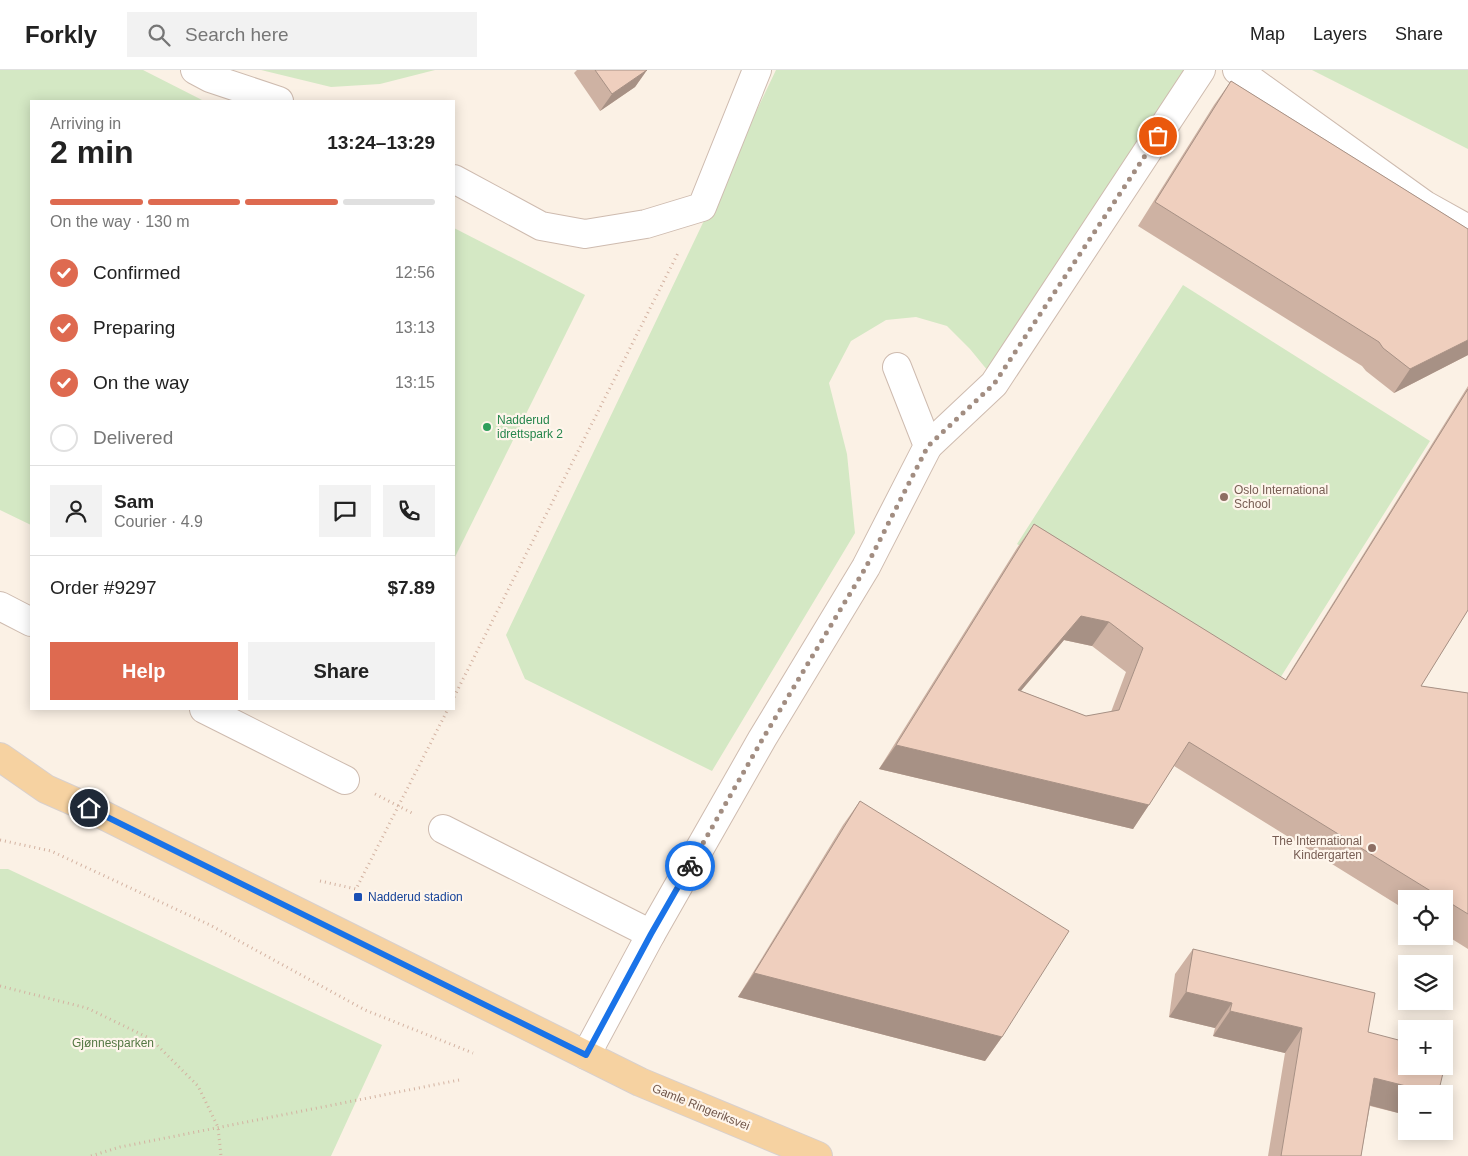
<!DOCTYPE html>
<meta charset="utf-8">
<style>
:root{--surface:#fff;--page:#f2f2f2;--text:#222;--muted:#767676;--line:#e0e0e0;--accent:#de6a50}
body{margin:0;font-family:Helvetica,sans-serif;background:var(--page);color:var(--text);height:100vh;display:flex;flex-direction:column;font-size:19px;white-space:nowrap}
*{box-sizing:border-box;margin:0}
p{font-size:16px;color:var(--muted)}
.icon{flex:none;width:28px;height:28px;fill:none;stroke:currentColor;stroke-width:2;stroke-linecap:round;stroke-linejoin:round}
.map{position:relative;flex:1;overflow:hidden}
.panel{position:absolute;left:30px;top:30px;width:425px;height:610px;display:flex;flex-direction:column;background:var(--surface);border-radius:0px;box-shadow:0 2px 12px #0003}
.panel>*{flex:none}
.tools{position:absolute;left:1398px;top:820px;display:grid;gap:10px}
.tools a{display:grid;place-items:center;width:55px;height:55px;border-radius:0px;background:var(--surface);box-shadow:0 2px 12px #0003;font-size:25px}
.pin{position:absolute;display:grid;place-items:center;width:42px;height:42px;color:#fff;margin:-21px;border:2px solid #fff;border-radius:50%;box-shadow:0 1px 5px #0007}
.courier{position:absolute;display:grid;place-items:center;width:50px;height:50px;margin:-25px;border:4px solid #1a73e8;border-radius:50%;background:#fff;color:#222;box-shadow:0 1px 6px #0007}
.summary em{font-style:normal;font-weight:600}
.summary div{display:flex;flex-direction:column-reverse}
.summary{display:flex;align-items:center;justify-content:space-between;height:85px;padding:0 20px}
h1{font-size:32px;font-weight:600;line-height:38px}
.bar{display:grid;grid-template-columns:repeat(4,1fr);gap:8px 5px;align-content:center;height:60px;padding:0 20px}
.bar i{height:6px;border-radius:4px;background:var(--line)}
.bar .current{background:var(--accent)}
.bar p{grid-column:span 4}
.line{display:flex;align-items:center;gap:12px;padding:0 20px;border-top:1px solid var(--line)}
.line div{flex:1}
.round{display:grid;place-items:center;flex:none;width:52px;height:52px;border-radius:0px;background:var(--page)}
ol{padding:0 20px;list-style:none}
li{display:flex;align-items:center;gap:15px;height:55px}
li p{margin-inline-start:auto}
li .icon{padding:5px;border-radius:50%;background:var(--accent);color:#fff;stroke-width:4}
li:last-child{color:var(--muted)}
li i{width:28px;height:28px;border:2px solid var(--line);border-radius:50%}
.button{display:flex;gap:10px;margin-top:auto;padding:10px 20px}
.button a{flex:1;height:58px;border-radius:0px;background:var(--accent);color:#fff;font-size:20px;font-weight:600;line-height:58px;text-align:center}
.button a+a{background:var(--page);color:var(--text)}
header{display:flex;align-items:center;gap:30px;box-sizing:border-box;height:70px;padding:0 25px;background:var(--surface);border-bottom:1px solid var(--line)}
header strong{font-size:24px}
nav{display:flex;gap:28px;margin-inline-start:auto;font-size:18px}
.search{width:350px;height:45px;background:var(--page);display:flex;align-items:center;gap:12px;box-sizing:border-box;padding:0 18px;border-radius:0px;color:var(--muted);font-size:19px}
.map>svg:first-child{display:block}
.green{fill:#d4e8c4}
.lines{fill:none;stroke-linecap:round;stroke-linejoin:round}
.minor-casing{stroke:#cebbaf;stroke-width:30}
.major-casing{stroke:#d8d0cd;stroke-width:30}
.path{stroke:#d3b2a1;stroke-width:3;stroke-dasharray:1 4;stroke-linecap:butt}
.minor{stroke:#fff;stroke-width:28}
.major{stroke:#f6d2a1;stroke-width:28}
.wall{fill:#ceb2a3;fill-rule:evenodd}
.shaded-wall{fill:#a79185}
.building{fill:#efcfbe;stroke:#a79185;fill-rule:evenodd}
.done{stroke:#a28d81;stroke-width:5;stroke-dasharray:0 9}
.route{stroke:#1a73e8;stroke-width:6}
.leisure-dot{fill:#2e9e5b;stroke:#fef5eb;stroke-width:2}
.education-dot{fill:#8d6e63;stroke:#fef5eb;stroke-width:2}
.transit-dot{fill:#1a4fb4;stroke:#fef5eb;stroke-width:2}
.labels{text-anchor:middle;stroke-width:4.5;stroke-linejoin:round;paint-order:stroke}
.leisure-label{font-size:12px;fill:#27864d;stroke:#fef5eb;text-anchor:start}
.education-label{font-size:12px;fill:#785e54;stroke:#fef5eb;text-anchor:start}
.transit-label{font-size:12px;fill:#164399;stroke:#fef5eb;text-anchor:start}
.park-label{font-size:12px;fill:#557844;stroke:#fef5eb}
.street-label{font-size:12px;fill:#72574b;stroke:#fef5eb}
</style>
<header>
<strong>Forkly</strong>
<div class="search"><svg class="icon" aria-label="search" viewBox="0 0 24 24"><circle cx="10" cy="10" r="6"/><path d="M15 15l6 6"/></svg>Search here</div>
<nav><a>Map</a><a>Layers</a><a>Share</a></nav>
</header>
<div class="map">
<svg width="1468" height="1086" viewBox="0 0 1468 1086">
<rect width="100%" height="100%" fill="#fbf1e5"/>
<g class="green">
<path d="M 0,0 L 143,0 L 204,31 L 31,31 L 31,455 L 0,440 Z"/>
<path d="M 261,0 L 435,0 L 380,14 L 331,17 Z"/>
<path d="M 776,0 L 1191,0 L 988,301 L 970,279 L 947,256 L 916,247 L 886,250 L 851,271 L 829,313 L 847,384 L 855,463 L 712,701 L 525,609 L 506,565 Z"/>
<path d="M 1312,0 L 1468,0 L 1468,79 Z"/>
<path d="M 454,158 L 585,225 L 454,489 Z"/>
<path d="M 1183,215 L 1430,371 L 1251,654 L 1222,608 L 1017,474 Z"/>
<path d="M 0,799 L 8,799 L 382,975 L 331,1086 L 0,1086 Z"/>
</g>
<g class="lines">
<g class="minor-casing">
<g id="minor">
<path d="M 195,0 L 210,8 L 279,31"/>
<path d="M 1237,0 L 1425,135 L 1468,159"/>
<path d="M 454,109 L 541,156 L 585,164 L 646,154 L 702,137 L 757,0"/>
<path d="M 928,376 L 994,314 L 1201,0"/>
<path d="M 0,536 L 31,552"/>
<path d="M 204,639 L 345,710"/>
<path d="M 443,759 L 651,864"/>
<path d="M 586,985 L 651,864 L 762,669 L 866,497 L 928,376 L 897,297"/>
</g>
</g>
<g class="major-casing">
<path id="major" d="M 0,687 L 46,719 L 89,738 L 640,1012 L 818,1086"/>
</g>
<g class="path">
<path d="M 454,627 L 679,181"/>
<path d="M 375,724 L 412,743"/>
<path d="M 0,770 L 51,781 L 210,855 L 365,940 L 473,983"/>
<path d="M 320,811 L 356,819 L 448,639"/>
<path d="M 0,916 L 87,938 L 151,969 L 198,1016 L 218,1057 L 221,1086"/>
<path d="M 91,1086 L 120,1077 L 459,1010"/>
</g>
<use href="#minor" class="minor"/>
<use href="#major" class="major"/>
</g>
<g class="wall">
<path d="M 577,0 L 647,0 L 635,17 L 600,41 L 574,3 Z"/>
<path d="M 1231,11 L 1468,159 L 1468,285 L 1394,323 L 1366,301 L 1362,296 L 1138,156 L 1214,35 Z"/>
<path d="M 1468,316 L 1468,540 L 1421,616 L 1468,623 L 1468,879 L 1444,864 L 1444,829 L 1406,829 L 1406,840 L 1174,696 L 1133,759 L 879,699 L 1017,478 L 1034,454 L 1285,610 ZM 1064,570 L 1092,576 L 1126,602 L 1111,642 L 1086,646 L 1021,621 Z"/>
<path d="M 860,731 L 1002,967 L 985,991 L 738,927 L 843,755 Z"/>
<path d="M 1193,879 L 1368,962 L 1406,1024 L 1406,1045 L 1370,1036 L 1361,1086 L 1268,1086 L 1285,983 L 1213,966 L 1215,958 L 1169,947 L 1175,904 Z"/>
</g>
<g class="shaded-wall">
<path d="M 647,0 L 635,17 L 600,41 L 612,24 Z"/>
<path d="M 1468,270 L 1468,285 L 1394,323 L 1410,299 Z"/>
<path d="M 1081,546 L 1109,552 L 1092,576 L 1064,570 L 1001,644 L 1018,620 Z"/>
<path d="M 896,675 L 1149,735 L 1133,759 L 879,699 Z"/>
<path d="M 754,903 L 1002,967 L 985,991 L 738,927 Z"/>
<path d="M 1186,922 L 1232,933 L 1215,958 L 1169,947 Z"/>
<path d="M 1230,941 L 1302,958 L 1285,983 L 1213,966 Z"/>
<path d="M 1374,1008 L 1438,1024 L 1406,1024 L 1406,1045 L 1357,1032 Z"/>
</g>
<g class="building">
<path d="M 595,0 L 647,0 L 612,24 Z"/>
<path d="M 1231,11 L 1468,159 L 1468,270 L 1410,299 L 1383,278 L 1379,272 L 1155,132 Z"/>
<path d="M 1468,319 L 1468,540 L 1421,616 L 1468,623 L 1468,844 L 1189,672 L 1149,735 L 896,675 L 1034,454 L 1286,610 ZM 1081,546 L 1109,552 L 1143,578 L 1119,640 L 1086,646 L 1018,620 Z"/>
<path d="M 860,731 L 1069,861 L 1002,967 L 754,903 Z"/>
<path d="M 1193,879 L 1375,923 L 1368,962 L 1406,972 L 1406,996 L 1444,996 L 1444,981 L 1448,982 L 1438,1024 L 1374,1008 L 1361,1086 L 1281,1086 L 1302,958 L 1230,941 L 1232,933 L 1186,922 Z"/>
</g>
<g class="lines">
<path class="done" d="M 690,796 L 762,670 L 866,497 L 928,376 L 994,314 L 1158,66"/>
<path class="route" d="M 89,738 L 586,985 L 651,864 L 690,796"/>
</g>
<circle class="leisure-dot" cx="487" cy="357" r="5"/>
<g class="education-dot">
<circle cx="1224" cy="427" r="5"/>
<circle cx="1372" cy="778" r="5"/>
</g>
<rect class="transit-dot" x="353" y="822" width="10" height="10" rx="2.5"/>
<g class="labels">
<g class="leisure-label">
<text x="497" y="354">Nadderud<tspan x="497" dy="14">idrettspark 2</tspan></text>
</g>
<g class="education-label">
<text x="1234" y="424">Oslo International<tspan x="1234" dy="14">School</tspan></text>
<text x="1362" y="775" text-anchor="end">The International<tspan x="1362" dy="14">Kindergarten</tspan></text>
</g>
<g class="transit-label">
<text x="368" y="831">Nadderud stadion</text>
</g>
<g class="park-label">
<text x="113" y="977">Gjønnesparken</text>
</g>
<g class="street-label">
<text transform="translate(701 1037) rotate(22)" y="4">Gamle Ringeriksvei</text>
</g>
</g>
</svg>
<div class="tools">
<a><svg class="icon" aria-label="locate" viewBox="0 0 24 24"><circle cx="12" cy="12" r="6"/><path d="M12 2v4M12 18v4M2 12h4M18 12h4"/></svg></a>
<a><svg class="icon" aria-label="layers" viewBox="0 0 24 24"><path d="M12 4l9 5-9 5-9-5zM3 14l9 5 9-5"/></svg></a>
<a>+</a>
<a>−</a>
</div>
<div class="pin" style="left:1158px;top:66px;background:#ea580c"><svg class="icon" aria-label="bag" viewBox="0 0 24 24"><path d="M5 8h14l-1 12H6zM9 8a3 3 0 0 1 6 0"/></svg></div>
<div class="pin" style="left:89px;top:738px;background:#1f2937"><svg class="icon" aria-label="home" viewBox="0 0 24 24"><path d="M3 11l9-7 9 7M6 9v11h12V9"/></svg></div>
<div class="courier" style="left:690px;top:796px"><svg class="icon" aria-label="bike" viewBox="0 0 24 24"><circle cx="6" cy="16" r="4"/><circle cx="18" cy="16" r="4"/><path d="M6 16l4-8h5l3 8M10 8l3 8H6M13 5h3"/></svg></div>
<section class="panel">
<div class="summary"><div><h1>2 min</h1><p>Arriving in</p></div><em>13:24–13:29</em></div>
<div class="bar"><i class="current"></i><i class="current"></i><i class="current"></i><i></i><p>On the way · 130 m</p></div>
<ol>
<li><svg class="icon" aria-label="check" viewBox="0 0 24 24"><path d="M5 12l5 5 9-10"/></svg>Confirmed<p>12:56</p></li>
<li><svg class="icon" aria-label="check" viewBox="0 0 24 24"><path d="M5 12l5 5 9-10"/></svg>Preparing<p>13:13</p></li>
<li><svg class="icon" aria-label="check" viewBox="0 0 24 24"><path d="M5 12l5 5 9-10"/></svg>On the way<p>13:15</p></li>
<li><i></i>Delivered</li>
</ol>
<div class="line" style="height:90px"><a class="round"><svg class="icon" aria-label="person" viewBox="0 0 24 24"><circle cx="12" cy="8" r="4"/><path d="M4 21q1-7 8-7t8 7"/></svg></a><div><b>Sam</b><p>Courier · 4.9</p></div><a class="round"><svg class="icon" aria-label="chat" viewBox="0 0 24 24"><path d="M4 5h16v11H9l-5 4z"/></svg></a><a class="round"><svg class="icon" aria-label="phone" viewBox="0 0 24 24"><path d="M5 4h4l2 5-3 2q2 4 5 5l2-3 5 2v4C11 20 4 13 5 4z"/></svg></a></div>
<div class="line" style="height:65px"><div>Order #9297</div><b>$7.89</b></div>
<div class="button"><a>Help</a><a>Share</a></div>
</section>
</div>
